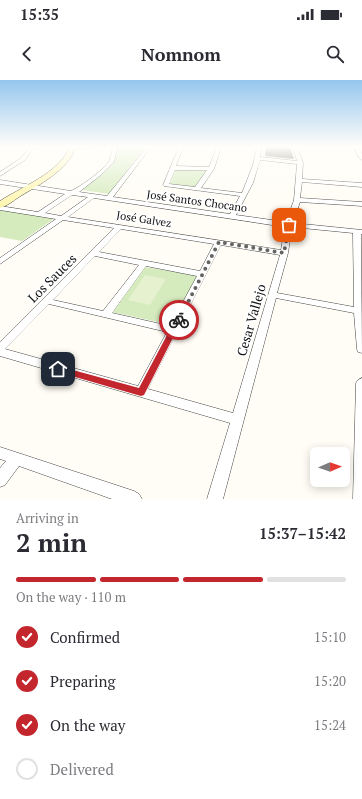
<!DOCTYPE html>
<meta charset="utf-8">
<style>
:root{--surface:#fff;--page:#f7f7f7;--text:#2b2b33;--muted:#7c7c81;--line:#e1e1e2;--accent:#c4262e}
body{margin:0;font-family:"PT Serif",serif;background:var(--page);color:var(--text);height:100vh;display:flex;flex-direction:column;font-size:15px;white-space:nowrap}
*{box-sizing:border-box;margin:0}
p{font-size:13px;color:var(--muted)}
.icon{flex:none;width:22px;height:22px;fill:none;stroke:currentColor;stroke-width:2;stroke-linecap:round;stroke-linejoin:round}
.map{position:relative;height:419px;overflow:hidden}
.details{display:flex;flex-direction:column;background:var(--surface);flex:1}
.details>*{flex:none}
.needle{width:26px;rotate:88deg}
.buttons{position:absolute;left:310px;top:367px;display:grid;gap:8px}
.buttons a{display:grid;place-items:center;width:40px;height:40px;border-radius:6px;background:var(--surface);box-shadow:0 2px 10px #0003;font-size:20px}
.pin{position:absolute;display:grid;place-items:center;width:34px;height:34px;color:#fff;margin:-17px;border-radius:8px;box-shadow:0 2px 6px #0006}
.courier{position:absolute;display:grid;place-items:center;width:40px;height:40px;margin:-20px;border:3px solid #c4262e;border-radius:50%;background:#fff;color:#222;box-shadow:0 1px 5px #0007}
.summary em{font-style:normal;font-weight:700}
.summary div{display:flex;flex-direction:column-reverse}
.summary{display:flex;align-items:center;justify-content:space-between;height:68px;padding:0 16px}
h1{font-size:26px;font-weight:700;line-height:30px}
.bar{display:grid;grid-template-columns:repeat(4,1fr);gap:6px 4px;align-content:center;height:48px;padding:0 16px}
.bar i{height:5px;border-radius:3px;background:var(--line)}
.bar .current{background:var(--accent)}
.bar p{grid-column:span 4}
ol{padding:0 16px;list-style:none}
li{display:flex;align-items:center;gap:12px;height:44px}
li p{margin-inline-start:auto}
li .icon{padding:4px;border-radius:50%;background:var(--accent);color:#fff;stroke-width:4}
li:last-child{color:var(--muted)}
li i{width:22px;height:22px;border:2px solid var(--line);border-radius:50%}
.status{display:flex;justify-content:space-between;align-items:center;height:28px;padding:0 20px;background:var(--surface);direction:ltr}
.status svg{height:11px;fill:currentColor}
header{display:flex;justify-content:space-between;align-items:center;height:52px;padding:0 16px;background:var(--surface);font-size:18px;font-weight:700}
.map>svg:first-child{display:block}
.green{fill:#d5ebbd}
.pitch{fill:#e6f2cf}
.building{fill:#5a524d}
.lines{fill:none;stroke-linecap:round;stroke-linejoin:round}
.street-casing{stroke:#444;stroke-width:1}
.secondary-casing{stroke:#333;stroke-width:1}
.street{fill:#fff;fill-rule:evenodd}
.secondary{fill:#fff6b0;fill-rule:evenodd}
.route{fill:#c4262e}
.done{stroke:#646461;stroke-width:4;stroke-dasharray:0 7.2}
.labels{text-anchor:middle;stroke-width:4;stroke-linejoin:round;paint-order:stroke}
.far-street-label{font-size:11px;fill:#111;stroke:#fff}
.street-label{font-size:13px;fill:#111;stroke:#fff}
</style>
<div class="status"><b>15:35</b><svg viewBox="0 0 49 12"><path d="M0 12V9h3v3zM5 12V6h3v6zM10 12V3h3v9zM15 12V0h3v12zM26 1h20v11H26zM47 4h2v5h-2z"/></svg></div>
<header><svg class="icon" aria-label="back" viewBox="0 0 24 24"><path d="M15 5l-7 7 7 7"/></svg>Nomnom<svg class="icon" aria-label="search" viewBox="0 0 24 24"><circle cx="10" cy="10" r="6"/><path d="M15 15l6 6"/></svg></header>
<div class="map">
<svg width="362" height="419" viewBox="0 0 362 419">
<rect width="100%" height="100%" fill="#fffdf5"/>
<g class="green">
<path d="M 118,67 L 145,67 L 109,114 L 82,110 L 114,82 Z"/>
<path d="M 175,89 L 207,91 L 195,107 L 170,104 Z"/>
<path d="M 0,130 L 55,138 L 22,161 L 0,157 Z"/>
<path d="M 145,187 L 194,195 L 199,198 L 172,245 L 112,232 Z"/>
</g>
<path class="pitch" d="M 145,195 L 166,199 L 150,225 L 128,220 Z"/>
<path class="building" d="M 266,67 L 290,67 L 294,79 L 265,76 Z"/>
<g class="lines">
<g class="street-casing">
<g id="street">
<path d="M 30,67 L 34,67 L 25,80 L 0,96 L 0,92 L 21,78 Z"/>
<path d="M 71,67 L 92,67 L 73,69 Z"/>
<path d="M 113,67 L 117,67 L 114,82 L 101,95 L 79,112 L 107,116 L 147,67 L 151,67 L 113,117 L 230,134 L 240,116 L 164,106 L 163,105 L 179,67 L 183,67 L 176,86 L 209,87 L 217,67 L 221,67 L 214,89 L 201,108 L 242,113 L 253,85 L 257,67 L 261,67 L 260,77 L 297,81 L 293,67 L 297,67 L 303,83 L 302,99 L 362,103 L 362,107 L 302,102 L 300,118 L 362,122 L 362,126 L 300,122 L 293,143 L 362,150 L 362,154 L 361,154 L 362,273 L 358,272 L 357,269 L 354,233 L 276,218 L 223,419 L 207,419 L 230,343 L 0,276 L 0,262 L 114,148 L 63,140 L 0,184 L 0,178 L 56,139 L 0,130 L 0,126 L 38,132 L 65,114 L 0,104 L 0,100 L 71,111 C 80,107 106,89 110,79 C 111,76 112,71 113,67 ZM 260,80 L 297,84 L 294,120 L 286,142 L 236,135 L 253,103 ZM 175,90 L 207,90 L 195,107 L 169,104 ZM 72,115 L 88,117 L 61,136 L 45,133 ZM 94,118 L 285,147 L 281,170 L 68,137 ZM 292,147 L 353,153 L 354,227 L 277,213 L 288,173 ZM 121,149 L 214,164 L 200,191 L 99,172 ZM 221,165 L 280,175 L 233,333 L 148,309 ZM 95,176 L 139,185 L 103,231 L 53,220 ZM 146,186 L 197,196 L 170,246 L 112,233 ZM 49,224 L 167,252 L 138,306 L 5,269 Z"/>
<path d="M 354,67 L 358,67 L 362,74 L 362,80 L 359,78 Z"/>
<path d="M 362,298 L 362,419 L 353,419 L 356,303 L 358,300 Z"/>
<path d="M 0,367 L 134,411 L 139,414 L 142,419 L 112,419 L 19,386 L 5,405 L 0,407 L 0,388 L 6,381 L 0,379 Z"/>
</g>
</g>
<g class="secondary-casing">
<path id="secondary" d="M 70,67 L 76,67 C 67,91 40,104 19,117 C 13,121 7,126 0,128 L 0,121 C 23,106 58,94 70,67 Z"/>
</g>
<use href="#street" class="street"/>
<use href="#secondary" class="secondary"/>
</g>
<linearGradient id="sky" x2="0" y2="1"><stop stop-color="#95c6ee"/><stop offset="0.53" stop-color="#fffefa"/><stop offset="1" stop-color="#fffefa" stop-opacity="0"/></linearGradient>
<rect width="362" height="126" fill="url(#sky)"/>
<path class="route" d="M 179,237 L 182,240 L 144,315 L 141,316 L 58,292 L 54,289 L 58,286 L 139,308 L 175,240 Z"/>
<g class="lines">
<path class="done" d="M 179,240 L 219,162 L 284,173 L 289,145"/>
</g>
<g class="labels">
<g class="far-street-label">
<text transform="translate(197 121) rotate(8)" y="4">José Santos Chocano</text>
<text transform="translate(144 139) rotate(9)" y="4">José Galvez</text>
</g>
<g class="street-label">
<text transform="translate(52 198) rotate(-45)" y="5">Los Sauces</text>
<text transform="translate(251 240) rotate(-74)" y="5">Cesar Vallejo</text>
</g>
</g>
</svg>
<div class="buttons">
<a><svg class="needle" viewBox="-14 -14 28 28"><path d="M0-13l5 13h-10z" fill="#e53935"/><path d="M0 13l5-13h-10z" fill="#7c7c81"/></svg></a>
</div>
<div class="pin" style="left:289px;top:145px;background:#ea580c"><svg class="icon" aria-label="bag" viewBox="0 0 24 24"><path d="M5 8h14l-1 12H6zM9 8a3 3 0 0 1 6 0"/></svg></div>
<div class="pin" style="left:58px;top:289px;background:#1f2937"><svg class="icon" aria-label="home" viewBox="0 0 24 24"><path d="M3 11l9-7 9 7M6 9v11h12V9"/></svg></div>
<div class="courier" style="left:179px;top:240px"><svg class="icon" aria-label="bike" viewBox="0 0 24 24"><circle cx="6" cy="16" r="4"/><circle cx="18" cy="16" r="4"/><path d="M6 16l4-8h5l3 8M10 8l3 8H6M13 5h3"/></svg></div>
</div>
<section class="details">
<div class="summary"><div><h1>2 min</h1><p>Arriving in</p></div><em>15:37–15:42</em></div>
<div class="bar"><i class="current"></i><i class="current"></i><i class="current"></i><i></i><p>On the way · 110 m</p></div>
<ol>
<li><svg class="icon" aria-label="check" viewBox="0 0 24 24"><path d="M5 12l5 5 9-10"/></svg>Confirmed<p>15:10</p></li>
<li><svg class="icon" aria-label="check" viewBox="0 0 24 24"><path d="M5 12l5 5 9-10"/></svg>Preparing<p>15:20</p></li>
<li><svg class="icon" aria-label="check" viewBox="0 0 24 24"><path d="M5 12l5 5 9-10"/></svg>On the way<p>15:24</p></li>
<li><i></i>Delivered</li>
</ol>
</section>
